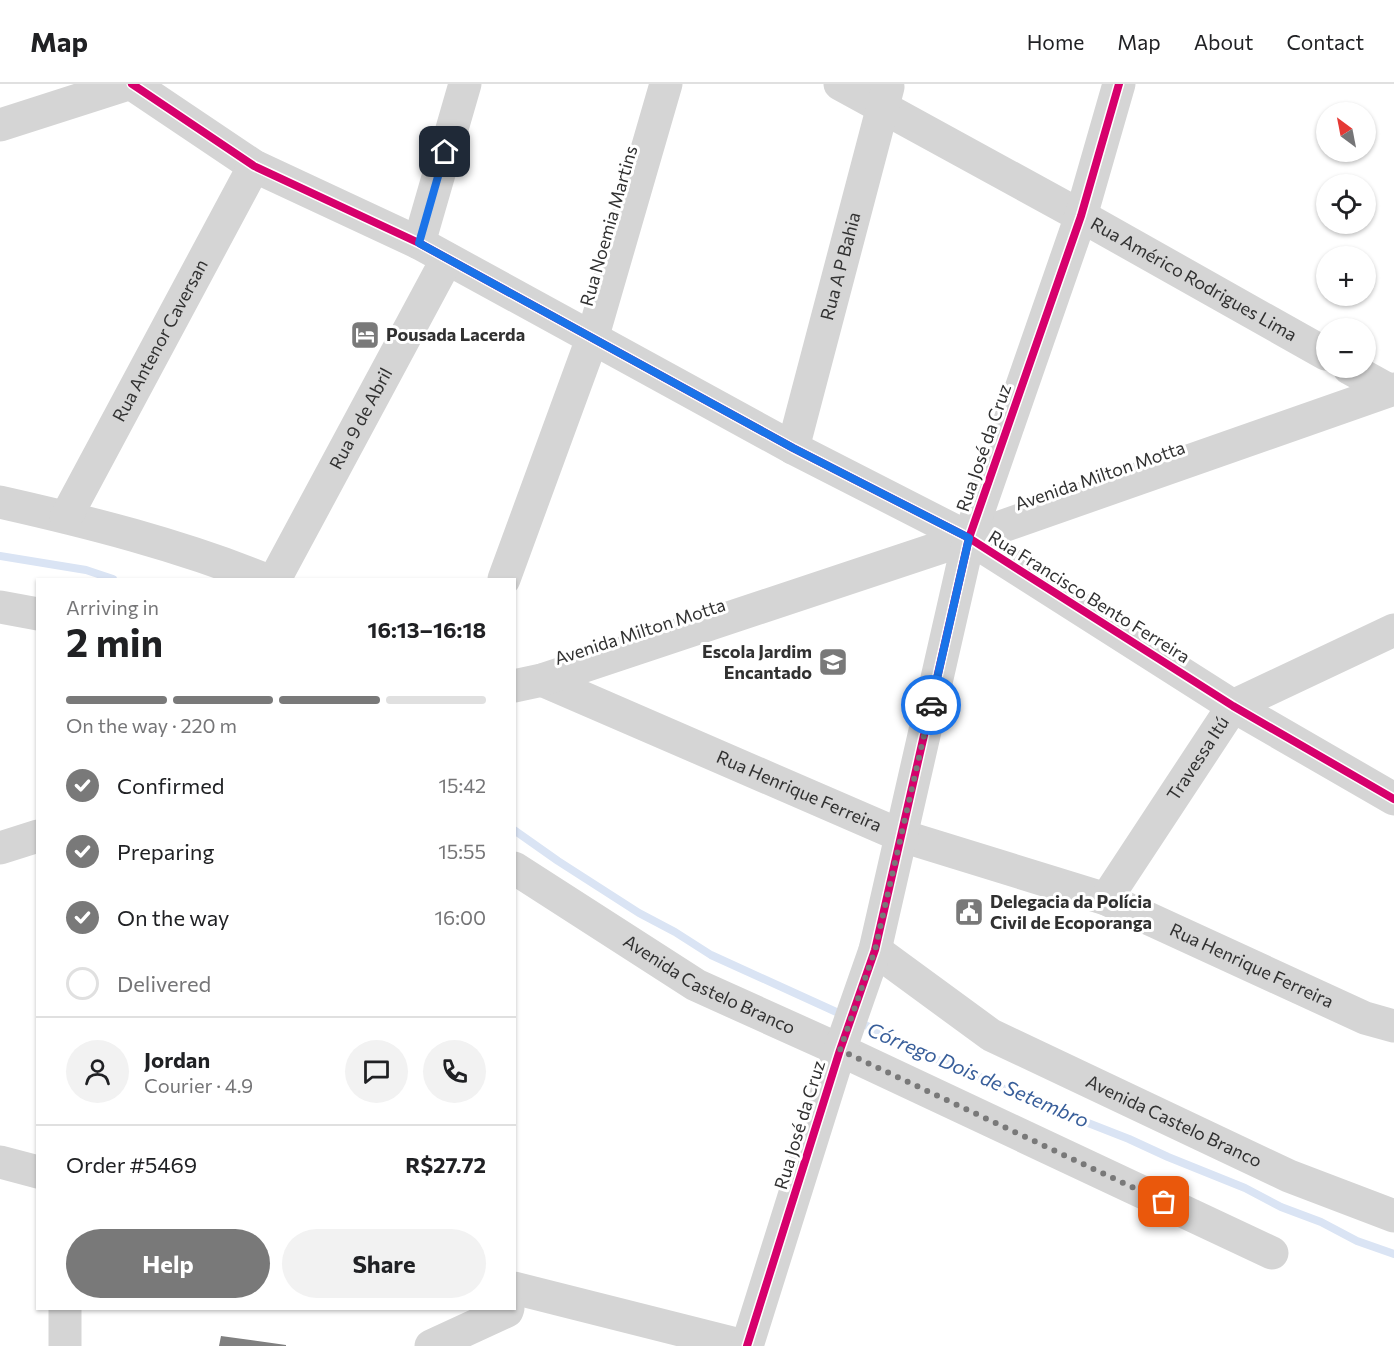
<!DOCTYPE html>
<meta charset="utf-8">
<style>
:root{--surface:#fff;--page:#f2f2f2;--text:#202124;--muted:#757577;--line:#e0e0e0;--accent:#797979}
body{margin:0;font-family:Commissioner,sans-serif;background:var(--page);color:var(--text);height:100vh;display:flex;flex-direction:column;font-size:22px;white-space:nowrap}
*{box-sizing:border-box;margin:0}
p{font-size:20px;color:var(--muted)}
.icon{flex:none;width:33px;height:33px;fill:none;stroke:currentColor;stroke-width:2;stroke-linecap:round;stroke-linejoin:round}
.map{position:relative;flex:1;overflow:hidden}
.panel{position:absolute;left:36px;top:494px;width:480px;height:732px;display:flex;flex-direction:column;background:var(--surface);border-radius:0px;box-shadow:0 2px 4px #0004}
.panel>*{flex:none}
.needle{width:39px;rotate:328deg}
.controls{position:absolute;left:1316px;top:18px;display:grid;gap:12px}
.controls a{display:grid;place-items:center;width:60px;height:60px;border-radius:50%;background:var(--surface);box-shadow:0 2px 4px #0004;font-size:30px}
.pin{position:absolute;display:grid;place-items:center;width:51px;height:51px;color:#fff;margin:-26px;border-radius:12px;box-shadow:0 3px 9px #0006}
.courier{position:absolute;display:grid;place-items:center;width:60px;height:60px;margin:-30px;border:4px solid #1a73e8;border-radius:50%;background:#fff;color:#222;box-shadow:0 2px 8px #0007}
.headline em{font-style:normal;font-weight:700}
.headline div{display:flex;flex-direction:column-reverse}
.headline{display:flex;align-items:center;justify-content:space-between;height:102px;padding:0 30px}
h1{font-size:39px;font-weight:700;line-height:45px}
.bar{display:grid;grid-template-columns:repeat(4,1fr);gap:9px 6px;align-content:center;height:72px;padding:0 30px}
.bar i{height:8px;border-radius:4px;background:var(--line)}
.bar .current{background:var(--accent)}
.bar p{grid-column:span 4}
.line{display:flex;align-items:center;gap:15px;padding:0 30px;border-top:2px solid var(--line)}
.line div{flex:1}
.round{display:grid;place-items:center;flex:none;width:63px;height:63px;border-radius:32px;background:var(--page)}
ol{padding:0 30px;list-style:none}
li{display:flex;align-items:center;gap:18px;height:66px}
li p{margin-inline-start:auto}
li .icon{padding:6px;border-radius:50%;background:var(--accent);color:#fff;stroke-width:4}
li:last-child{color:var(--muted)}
li i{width:33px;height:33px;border:3px solid var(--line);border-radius:50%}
.button{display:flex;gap:12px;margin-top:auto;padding:12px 30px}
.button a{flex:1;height:69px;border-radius:36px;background:var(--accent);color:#fff;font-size:24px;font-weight:700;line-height:69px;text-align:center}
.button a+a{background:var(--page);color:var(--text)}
header{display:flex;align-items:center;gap:36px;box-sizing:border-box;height:84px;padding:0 30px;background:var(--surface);border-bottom:2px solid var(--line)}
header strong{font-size:28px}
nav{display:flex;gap:33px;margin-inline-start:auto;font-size:21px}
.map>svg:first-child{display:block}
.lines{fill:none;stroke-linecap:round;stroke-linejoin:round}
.stream{stroke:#dae4f4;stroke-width:8}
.building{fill:#808080}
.minor{stroke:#d5d5d5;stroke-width:33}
.cycleway-casing{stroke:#fff;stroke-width:11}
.cycleway{stroke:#d6006c;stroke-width:8}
.done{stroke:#797979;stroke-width:6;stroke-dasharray:0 10.8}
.route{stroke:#1a73e8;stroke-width:8}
.labels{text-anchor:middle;stroke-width:6;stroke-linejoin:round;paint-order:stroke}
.street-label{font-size:18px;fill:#313131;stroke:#fff}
.poi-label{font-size:18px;font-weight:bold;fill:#313131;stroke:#fff;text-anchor:start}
.water-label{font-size:20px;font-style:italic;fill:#385e9a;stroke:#fff}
</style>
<header>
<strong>Map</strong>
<nav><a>Home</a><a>Map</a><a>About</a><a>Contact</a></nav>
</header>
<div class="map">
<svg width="1394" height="1262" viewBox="0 0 1394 1262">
<rect width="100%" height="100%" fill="#fff"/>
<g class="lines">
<g class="stream">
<path d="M 0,472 L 86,486 L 113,495"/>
<path d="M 514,746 L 558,777 L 639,829 L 675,848 L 711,871 L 845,932"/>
<path d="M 857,937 L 938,976 L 976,991 L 1014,1010 L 1129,1055 L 1168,1073 L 1245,1104 L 1281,1123 L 1321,1138 L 1357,1157 L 1394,1170"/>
</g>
</g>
<path class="building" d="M 221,1252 L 286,1261 L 286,1262 L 219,1262 Z"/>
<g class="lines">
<g class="minor">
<path d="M 132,0 L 254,82 L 419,159 L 793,364 L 969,454 L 1233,622 L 1394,715"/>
<path id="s1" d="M 840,0 L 1081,132 L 1326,270"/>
<path d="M 0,41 L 128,0"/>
<path d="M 419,159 L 465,0"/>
<path d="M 1349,284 L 1389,306"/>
<path id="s2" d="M 793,364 L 888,3"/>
<path d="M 0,418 C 89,438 179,461 264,495"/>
<path id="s3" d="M 66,433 L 254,82"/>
<path id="s4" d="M 275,495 L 447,175"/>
<path d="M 504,495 L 592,255 L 666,0"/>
<path d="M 0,523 L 38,530"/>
<path id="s5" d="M 542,596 L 902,752 L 1106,815 L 1365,934 L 1394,942"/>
<path d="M 514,602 L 542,596 L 969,454 L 1394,305"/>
<path d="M 0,764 L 38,752"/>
<path id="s6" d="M 514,784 L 696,901 L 840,966 L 1272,1169"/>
<path id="s7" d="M 1106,815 L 1233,622 L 1394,546"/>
<path id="s8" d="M 875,866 L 991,951 L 1289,1092 L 1394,1132"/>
<path d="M 0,1078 L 38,1088"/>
<path d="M 514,1204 L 744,1262"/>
<path d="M 65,1224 L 65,1262"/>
<path d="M 431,1262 L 507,1227 L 508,1224"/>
<path d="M 747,1262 L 840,966 L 875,866 L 969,454 L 1081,132 L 1119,0"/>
</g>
<g class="cycleway-casing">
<g id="cycleway">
<path d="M 132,0 L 254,82 L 419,159 L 793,364 L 969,454 L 1233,622 L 1394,715"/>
<path d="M 747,1262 L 840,966 L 875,866 L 969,454 L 1081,132 L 1119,0"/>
</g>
</g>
<use href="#cycleway" class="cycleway"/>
</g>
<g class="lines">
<path class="done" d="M 931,621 L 875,866 L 840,966 L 1164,1118"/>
<path class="route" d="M 445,68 L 419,159 L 793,364 L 969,454 L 931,621"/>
</g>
<defs>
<g id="hotel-square" transform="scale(1.5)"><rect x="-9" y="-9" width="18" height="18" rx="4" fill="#797979" stroke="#fff"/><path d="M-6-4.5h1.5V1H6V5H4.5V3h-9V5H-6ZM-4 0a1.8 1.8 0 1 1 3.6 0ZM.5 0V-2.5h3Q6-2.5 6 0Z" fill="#fff"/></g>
<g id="school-square" transform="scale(1.5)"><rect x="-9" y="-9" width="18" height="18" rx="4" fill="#797979" stroke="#fff"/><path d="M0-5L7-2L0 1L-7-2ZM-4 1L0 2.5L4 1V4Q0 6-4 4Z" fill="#fff"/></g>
<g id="civic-square" transform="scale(1.5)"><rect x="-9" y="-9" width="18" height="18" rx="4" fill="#797979" stroke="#fff"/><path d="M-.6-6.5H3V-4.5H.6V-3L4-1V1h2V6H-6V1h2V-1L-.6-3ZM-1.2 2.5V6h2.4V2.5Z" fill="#fff"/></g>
</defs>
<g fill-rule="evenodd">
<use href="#hotel-square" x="365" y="251"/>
<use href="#school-square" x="833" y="578"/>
<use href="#civic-square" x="969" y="828"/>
</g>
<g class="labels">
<g class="street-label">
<text transform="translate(609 142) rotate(-74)" y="6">Rua Noemia Martins</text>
<text dy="6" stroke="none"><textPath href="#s2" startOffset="188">Rua A P Bahia</textPath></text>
<text dy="6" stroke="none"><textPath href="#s1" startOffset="404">Rua Américo Rodrigues Lima</textPath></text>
<text dy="6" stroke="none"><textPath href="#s3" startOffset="200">Rua Antenor Caversan</textPath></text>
<text dy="6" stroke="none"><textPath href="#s4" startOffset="182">Rua 9 de Abril</textPath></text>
<text transform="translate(984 364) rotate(-71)" y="6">Rua José da Cruz</text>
<text transform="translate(1100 392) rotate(-19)" y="6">Avenida Milton Motta</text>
<text transform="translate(1089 513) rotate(32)" y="6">Rua Francisco Bento Ferreira</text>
<text transform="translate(640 548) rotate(-18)" y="6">Avenida Milton Motta</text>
<text dy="6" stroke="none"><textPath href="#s7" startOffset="168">Travessa Itú</textPath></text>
<text dy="6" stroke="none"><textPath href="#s5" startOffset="280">Rua Henrique Ferreira</textPath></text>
<text dy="6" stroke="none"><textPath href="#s5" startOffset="766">Rua Henrique Ferreira</textPath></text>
<text dy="6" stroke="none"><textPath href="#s6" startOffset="228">Avenida Castelo Branco</textPath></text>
<text dy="6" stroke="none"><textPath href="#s8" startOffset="346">Avenida Castelo Branco</textPath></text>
<text transform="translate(800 1041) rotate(-73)" y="6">Rua José da Cruz</text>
</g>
<g class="poi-label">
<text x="386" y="257">Pousada Lacerda</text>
<text x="812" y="574" text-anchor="end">Escola Jardim<tspan x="812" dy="21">Encantado</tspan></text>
<text x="990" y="824">Delegacia da Polícia<tspan x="990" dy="21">Civil de Ecoporanga</tspan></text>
</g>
<g class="water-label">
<text transform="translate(978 991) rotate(23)" y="7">Córrego Dois de Setembro</text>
</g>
</g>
</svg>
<div class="controls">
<a><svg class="needle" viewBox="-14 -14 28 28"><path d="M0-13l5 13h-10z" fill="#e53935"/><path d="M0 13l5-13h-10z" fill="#757577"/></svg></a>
<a><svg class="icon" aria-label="locate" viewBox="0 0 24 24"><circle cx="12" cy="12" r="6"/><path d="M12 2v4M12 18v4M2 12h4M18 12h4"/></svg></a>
<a>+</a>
<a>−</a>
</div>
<div class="pin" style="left:1164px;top:1118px;background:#ea580c"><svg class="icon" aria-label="bag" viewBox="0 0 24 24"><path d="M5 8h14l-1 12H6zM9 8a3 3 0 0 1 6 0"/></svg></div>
<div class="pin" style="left:445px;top:68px;background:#1f2937"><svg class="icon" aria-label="home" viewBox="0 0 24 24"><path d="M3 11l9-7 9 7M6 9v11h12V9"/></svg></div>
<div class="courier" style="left:931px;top:621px"><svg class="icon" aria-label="car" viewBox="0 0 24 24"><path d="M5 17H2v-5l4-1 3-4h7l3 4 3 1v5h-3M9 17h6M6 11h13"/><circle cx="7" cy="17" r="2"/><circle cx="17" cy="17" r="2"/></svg></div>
<section class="panel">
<div class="headline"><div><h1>2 min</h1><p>Arriving in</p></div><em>16:13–16:18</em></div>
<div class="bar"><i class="current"></i><i class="current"></i><i class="current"></i><i></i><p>On the way · 220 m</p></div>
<ol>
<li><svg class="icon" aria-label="check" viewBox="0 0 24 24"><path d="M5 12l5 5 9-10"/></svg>Confirmed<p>15:42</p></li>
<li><svg class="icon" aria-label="check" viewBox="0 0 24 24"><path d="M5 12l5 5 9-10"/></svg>Preparing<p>15:55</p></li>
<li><svg class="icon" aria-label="check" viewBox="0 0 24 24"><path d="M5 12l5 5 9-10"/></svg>On the way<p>16:00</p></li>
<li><i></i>Delivered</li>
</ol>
<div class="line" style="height:108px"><a class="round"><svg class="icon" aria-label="person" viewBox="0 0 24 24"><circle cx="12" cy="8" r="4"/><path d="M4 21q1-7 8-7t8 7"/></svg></a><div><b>Jordan</b><p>Courier · 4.9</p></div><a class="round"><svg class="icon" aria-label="chat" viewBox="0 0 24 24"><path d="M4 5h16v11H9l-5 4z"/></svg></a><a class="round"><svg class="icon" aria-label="phone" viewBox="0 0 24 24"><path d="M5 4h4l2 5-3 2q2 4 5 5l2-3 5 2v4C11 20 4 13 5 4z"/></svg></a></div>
<div class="line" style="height:78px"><div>Order #5469</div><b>R$27.72</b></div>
<div class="button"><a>Help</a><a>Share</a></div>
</section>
</div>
